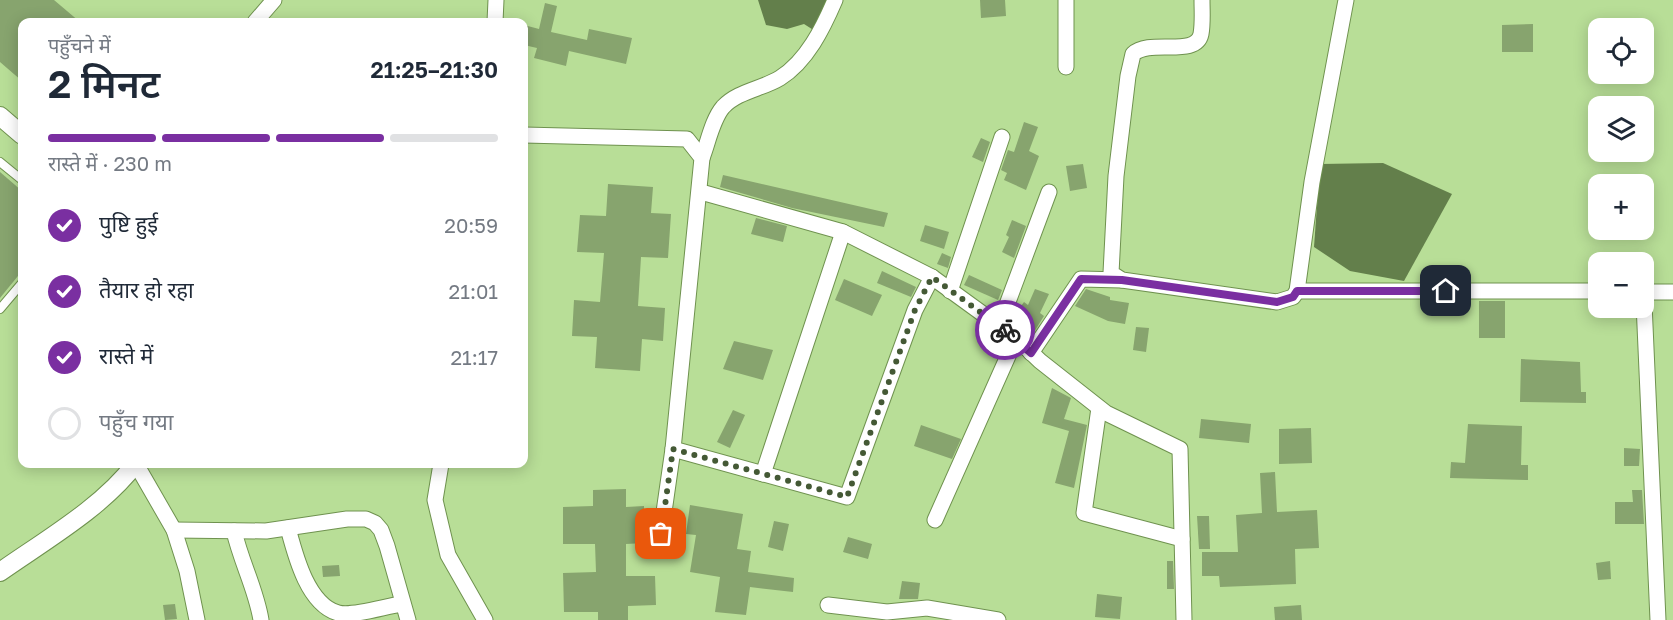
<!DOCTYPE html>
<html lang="hi">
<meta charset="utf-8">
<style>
:root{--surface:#fff;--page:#f2f2f3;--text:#1f2937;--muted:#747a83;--line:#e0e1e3;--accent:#7a2fa1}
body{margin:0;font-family:"Golos Text","Noto Sans Devanagari",sans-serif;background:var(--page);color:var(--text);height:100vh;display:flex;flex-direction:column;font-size:22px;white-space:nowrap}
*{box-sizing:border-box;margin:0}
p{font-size:20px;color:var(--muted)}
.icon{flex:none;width:33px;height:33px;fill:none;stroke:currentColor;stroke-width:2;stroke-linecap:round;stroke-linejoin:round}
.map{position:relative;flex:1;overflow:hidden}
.panel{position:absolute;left:18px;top:18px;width:510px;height:450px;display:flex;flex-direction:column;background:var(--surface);border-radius:12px;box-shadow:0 3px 15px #0003}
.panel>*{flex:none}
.fabs{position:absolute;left:1588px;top:18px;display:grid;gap:12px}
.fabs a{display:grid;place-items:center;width:66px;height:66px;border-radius:12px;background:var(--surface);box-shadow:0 3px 15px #0003;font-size:30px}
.pin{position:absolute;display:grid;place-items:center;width:51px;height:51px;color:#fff;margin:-26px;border-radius:12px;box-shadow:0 3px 9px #0006}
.courier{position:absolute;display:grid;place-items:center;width:60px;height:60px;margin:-30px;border:4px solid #7a2fa1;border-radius:50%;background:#fff;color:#222;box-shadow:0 2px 8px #0007}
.overview em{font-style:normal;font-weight:600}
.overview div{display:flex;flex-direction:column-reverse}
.overview{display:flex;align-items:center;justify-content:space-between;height:102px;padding:0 30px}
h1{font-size:39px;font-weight:600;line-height:45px}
.bar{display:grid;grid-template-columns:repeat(4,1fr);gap:9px 6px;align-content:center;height:72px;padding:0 30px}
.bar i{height:8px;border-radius:4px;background:var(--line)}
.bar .selected{background:var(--accent)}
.bar p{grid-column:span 4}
ol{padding:0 30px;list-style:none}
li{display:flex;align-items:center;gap:18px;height:66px}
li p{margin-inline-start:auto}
li .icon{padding:6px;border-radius:50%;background:var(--accent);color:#fff;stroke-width:4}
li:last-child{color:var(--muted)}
li i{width:33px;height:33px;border:3px solid var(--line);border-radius:50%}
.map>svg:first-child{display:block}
.water{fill:#637f4b}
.building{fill:#87a46e}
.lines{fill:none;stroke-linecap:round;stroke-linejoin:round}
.service-casing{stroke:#6f924f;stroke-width:10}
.minor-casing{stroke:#6f924f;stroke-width:17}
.tertiary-casing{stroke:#6f924f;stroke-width:20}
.service{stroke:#fff;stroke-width:8}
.minor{stroke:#fff;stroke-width:15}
.tertiary{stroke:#fff;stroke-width:18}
.done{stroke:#445935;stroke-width:6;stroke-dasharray:0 10.8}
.route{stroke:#7a2fa1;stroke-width:8}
</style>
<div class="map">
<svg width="1673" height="620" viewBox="0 0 1673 620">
<rect width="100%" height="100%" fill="#b8de97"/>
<g class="water">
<path d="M 758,0 L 830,0 L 815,31 L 804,24 L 787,29 L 766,25 Z"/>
<path d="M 1383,163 L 1452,194 L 1404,281 L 1350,271 L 1314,247 L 1320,164 Z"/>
</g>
<g class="building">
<path d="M 0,0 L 54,0 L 80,22 L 22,22 L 22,81 L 0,62 Z"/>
<path d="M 980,0 L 1005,0 L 1006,16 L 981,18 Z"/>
<path d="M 545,3 L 557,6 L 551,32 L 587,40 L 589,29 L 632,38 L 626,64 L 569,51 L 566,66 L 534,58 L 537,48 L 524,45 L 524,25 L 539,29 Z"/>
<path d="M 1533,24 L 1533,52 L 1502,52 L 1502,25 Z"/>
<path d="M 1024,122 L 1038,127 L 1029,151 L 1039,156 L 1026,190 L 1004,180 L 1007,173 L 1001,170 L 1008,150 L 1014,152 Z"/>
<path d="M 981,138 L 990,142 L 983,162 L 972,157 Z"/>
<path d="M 1083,164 L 1087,188 L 1070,191 L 1066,166 Z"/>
<path d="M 0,172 L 22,191 L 22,271 L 0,298 Z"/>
<path d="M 723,175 L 888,213 L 884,227 L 792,208 L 720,187 Z"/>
<path d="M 608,184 L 653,187 L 651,213 L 671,214 L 668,258 L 641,257 L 638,306 L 665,308 L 663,341 L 642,339 L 640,371 L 595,368 L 597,337 L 572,336 L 574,300 L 600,302 L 604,253 L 577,252 L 580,215 L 606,216 Z"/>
<path d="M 756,218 L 787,226 L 783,242 L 751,234 Z"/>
<path d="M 1012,220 L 1026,226 L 1014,258 L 1002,252 L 1009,237 L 1006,235 Z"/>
<path d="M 925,225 L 949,232 L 944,249 L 920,241 Z"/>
<path d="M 942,253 L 951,257 L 948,268 L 937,264 Z"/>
<path d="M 882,271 L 916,287 L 911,297 L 877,283 Z"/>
<path d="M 969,275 L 1002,290 L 998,300 L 964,285 Z"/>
<path d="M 844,279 L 882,295 L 872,316 L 835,300 Z"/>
<path d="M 1035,289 L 1049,294 L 1040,313 L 1044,316 L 1034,332 L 1013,317 L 1024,302 L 1028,305 Z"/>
<path d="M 1086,289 L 1110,297 L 1110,300 L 1129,303 L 1125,324 L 1108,321 L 1075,306 Z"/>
<rect x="1479" y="301" width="26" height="37"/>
<path d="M 1136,327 L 1149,328 L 1146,352 L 1133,350 Z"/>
<path d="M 734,341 L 773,350 L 763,380 L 723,369 Z"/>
<path d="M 1521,359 L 1580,362 L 1581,392 L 1586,392 L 1586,403 L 1520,402 Z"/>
<path d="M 1052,388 L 1071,398 L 1064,419 L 1087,425 L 1074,488 L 1055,483 L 1069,431 L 1042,423 Z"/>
<path d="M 733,410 L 745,415 L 730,448 L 717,442 Z"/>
<path d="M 1201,419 L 1251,424 L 1249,443 L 1199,438 Z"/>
<path d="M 1468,424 L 1522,426 L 1521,465 L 1528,465 L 1528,480 L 1450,478 L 1451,462 L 1465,463 Z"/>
<path d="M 921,425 L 961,439 L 952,459 L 914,446 Z"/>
<path d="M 1311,428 L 1312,463 L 1279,464 L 1279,429 Z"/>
<path d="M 1624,448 L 1640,449 L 1639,466 L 1624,466 Z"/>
<path d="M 1275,472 L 1277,512 L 1317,510 L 1319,548 L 1295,549 L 1296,584 L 1220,587 L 1219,576 L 1202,576 L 1202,552 L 1238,552 L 1236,515 L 1262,513 L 1260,473 Z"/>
<path d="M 626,489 L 626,507 L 644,506 L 645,543 L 626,544 L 626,576 L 655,576 L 656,605 L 628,606 L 628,620 L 598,620 L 598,612 L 564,612 L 563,573 L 596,572 L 595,544 L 563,544 L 563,507 L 593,506 L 593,490 Z"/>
<path d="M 1632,490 L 1642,490 L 1644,524 L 1615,524 L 1615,502 L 1633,502 Z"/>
<path d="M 690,505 L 743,514 L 737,549 L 751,551 L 748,572 L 794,578 L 793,592 L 750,587 L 746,615 L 715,612 L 720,577 L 690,572 L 696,535 L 686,534 Z"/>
<path d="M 1197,516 L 1209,516 L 1210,549 L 1199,549 Z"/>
<path d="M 774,521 L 789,524 L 783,551 L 768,547 Z"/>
<path d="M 848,537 L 872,544 L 868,559 L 843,552 Z"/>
<path d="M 1167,561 L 1173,561 L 1174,589 L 1167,589 Z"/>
<path d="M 1610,561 L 1611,579 L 1598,580 L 1596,563 Z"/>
<path d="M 339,565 L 340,576 L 323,577 L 322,566 Z"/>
<path d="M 902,581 L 920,583 L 918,599 L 899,599 Z"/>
<path d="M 1097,594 L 1122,597 L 1120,619 L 1095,617 Z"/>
<path d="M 175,604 L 177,619 L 165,620 L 163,605 Z"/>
<path d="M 1301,605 L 1302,620 L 1275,620 L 1274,607 Z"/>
</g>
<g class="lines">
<g class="service-casing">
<g id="service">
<path d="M 0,162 L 22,180"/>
<path d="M 0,309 L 22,283"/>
</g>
</g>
<g class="minor-casing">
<g id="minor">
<path d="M 1066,0 L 1066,67"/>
<path d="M 1202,0 C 1202,11 1203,23 1201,34 C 1196,58 1150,38 1133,54 L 1128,76 L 1116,176 L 1111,273 L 1122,280 L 1277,302 L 1293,297 L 1297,291 L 1312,182 L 1346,0"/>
<path d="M 255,22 L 274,0"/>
<path d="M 495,22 L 496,0"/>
<path d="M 524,135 L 687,139 L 702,158 L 673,449 L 661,533"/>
<path d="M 702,158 C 708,143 712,120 723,107 C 738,91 762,89 780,78 C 807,61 823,28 835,0"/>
<path d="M 701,192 L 843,232 L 932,277 L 1016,338 L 1040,361 L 1106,413 L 1180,449 L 1184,620"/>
<path d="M 950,291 L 1002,137"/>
<path d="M 1297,291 L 1599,291"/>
<path d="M 1644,292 L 1673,292"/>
<path d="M 1644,303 L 1658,620"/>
<path d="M 999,326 L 1049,192"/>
<path d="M 1031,353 L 1081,279 L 1122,280"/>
<path d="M 1099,408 L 1084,513 L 1182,539"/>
<path d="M 673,449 L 847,497 L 915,310 L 932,277"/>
<path d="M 136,464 L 174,530 L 187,571 L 197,620"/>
<path d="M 441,464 L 435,500 L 448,555 L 485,620"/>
<path d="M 763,474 L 843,232"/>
<path d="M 935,520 L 1016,338"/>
<path d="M 288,528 C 295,554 307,604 338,613 C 353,617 386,606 402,604"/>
<path d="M 174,530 L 266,531 L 347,519 L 366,519 L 375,523 L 381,530 L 387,546 L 408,620"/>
<path d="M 234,531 C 241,562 256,589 261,620"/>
<path d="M 828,605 L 887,612 L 927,608 L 998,620"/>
</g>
</g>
<g class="tertiary-casing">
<g id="tertiary">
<path d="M 0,116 L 22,135"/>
<path d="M 0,572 C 44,541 103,507 135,464"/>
</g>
</g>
<use href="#service" class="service"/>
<use href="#minor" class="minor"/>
<use href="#tertiary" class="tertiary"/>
</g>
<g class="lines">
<path class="done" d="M 661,534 L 673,449 L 847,497 L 915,310 L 932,277 L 1005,330"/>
<path class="route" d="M 1005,330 L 1031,353 L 1081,279 L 1122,280 L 1277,302 L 1293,297 L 1297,291 L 1446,291"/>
</g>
</svg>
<div class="fabs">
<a><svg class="icon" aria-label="locate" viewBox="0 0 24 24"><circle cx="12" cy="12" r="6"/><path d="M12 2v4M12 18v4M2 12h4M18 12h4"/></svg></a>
<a><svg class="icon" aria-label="layers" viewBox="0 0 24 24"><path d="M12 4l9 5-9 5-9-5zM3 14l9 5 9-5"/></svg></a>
<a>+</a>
<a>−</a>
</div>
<div class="pin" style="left:661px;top:534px;background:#ea580c"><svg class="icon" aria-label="bag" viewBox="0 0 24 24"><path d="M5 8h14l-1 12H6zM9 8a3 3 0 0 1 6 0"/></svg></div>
<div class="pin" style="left:1446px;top:291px;background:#1f2937"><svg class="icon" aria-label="home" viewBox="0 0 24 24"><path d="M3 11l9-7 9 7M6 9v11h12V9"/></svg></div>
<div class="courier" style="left:1005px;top:330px"><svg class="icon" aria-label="bike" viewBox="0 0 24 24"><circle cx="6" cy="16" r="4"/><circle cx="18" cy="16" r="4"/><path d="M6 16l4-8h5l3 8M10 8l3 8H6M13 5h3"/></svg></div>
<section class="panel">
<div class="overview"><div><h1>2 मिनट</h1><p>पहुँचने में</p></div><em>21:25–21:30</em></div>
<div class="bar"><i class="selected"></i><i class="selected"></i><i class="selected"></i><i></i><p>रास्ते में · 230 m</p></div>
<ol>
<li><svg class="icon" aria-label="check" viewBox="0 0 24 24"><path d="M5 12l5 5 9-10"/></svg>पुष्टि हुई<p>20:59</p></li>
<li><svg class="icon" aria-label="check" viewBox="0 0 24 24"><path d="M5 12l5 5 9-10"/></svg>तैयार हो रहा<p>21:01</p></li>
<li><svg class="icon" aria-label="check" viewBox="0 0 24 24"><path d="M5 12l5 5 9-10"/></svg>रास्ते में<p>21:17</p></li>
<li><i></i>पहुँच गया</li>
</ol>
</section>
</div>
